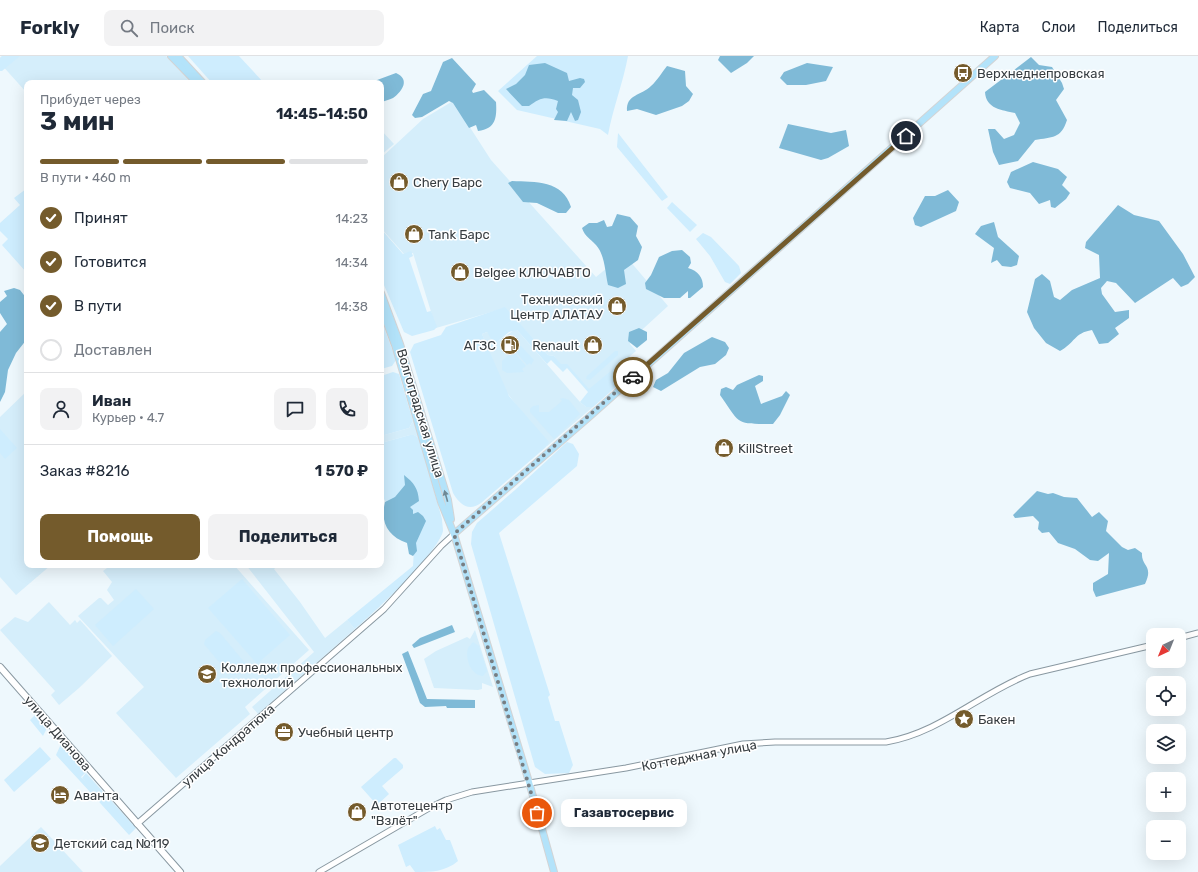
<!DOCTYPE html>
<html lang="ru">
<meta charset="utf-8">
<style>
:root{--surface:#fff;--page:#f2f2f3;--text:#1f2937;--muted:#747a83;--line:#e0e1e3;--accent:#745b2c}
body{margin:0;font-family:Rubik,sans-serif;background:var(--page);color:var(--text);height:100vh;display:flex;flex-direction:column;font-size:15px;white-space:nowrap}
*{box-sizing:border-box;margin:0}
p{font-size:13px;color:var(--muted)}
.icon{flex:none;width:22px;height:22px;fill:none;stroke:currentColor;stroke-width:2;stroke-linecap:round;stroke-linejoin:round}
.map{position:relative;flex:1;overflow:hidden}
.details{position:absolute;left:24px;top:24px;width:360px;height:488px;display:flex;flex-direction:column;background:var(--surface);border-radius:8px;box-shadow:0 4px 16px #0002}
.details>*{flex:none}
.needle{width:26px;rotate:223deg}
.tools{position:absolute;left:1146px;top:572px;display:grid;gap:8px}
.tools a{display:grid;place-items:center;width:40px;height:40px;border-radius:8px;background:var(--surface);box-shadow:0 4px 16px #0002;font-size:20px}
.pin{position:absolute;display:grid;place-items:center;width:34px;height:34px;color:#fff;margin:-17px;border:2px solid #fff;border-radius:50%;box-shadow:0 1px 4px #0007}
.courier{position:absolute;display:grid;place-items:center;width:40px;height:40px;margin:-20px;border:3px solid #745b2c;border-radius:50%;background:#fff;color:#222;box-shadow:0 1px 5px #0007}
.bubble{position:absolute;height:28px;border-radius:8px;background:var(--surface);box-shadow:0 4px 16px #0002;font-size:13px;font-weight:700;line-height:28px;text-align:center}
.summary em{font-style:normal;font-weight:700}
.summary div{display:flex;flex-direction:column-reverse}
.summary{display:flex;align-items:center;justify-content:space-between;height:68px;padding:0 16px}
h1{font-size:26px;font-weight:700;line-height:30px}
.bar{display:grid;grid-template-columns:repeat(4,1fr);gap:6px 4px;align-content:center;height:48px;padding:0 16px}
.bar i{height:5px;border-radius:3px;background:var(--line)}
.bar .active{background:var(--accent)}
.bar p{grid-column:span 4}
.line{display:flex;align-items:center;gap:10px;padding:0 16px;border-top:1px solid var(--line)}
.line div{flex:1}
.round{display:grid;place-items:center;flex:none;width:42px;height:42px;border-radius:8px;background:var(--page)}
ol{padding:0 16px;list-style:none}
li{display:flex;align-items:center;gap:12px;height:44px}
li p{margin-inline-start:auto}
li .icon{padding:4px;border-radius:50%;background:var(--accent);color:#fff;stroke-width:4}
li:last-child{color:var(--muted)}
li i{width:22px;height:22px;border:2px solid var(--line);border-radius:50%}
.action{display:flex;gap:8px;margin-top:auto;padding:8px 16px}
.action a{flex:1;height:46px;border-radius:8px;background:var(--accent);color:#fff;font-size:16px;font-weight:700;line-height:46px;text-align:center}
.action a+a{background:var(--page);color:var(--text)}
header{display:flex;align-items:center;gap:24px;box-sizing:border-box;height:56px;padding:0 20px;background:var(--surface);border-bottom:1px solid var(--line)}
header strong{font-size:19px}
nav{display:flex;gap:22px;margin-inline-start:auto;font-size:14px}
.search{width:280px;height:36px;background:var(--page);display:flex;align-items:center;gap:10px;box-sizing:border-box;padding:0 14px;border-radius:8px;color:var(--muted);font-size:15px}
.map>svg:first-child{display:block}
.built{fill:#d5eefb}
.green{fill:#ceedfe}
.forest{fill:#7fbad7}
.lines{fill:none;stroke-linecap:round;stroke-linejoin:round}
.tertiary-casing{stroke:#8998a1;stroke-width:7}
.secondary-casing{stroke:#8998a1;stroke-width:8}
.primary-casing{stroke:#d3d4d5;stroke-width:8}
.tertiary{stroke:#fff;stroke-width:5}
.secondary{stroke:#fff;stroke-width:6}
.primary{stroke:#b3e3fa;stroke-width:6}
.oneway{fill:#6f8894}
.done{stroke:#777e83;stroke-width:4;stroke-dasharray:0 7.2}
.route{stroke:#745b2c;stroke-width:5}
.labels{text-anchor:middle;stroke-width:3;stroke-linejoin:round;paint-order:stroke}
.poi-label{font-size:13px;fill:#373d41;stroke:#fff;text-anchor:start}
.street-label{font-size:13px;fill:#373d41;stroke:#fff}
</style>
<header>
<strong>Forkly</strong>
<div class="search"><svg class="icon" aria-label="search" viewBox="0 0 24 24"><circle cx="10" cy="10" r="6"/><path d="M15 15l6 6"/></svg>Поиск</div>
<nav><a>Карта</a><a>Слои</a><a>Поделиться</a></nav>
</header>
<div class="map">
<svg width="1198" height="816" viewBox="0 0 1198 816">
<rect width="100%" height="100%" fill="#eef8fd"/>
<g class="built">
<path d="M 2,0 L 166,0 L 191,27 L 27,27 L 27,37 L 0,7 L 0,2 Z"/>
<path d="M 453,45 L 491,104 L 596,221 L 624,198 L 668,250 L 632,283 L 630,288 L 636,295 L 589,335 L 566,308 L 560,308 L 554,300 L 548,299 L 505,252 L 436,272 L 413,197 L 404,198 L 381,172 L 381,102 L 423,63 Z"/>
<path d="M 381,74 L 394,88 L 381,99 Z"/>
<path d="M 514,274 L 517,274 L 580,346 L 586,351 L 593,351 L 546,391 L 547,390 L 505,334 L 482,278 L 487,276 L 497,286 Z"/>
<path d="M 27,335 L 27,509 L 51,509 L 16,539 L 0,521 L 0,361 Z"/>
<path d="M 414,364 L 419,382 L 414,379 L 410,379 L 381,387 L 381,380 L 409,372 Z"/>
<path d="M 111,509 L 234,509 L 309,594 L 245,651 L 250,658 L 176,722 L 116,657 L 144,631 L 78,560 L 99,542 L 101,542 L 108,549 L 114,544 L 107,534 L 112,526 L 103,515 Z"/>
<path d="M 246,509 L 279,509 L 274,513 L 300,546 L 325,582 L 347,564 L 355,573 L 258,658 L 252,651 L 314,596 Z"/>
<path d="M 49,546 L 70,569 L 75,564 L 77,567 L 80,564 L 112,600 L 79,632 L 59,649 L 51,639 L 55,635 L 0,574 L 15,561 L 28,566 Z"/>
<path d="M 475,574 L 493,631 L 482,627 L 482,633 L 478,634 L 434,632 L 424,603 L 436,595 L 467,581 L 470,583 Z"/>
<path d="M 41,771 L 83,816 L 0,816 L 0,810 Z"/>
</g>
<g class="green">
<path d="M 2,0 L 20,0 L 2,15 L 0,15 L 0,2 Z"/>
<path d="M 188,0 L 239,0 L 264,27 L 212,27 Z"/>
<path d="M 537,0 L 628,0 C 623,27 613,52 608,79 L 600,73 L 517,54 L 498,35 Z"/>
<path d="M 618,77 L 668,141 L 662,145 L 617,91 Z"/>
<path d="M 26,133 L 27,134 L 27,217 L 2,189 L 8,183 L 0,175 L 0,167 L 20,149 L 14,142 Z"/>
<path d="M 672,146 L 697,169 L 690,176 L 667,152 Z"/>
<path d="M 381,173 L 403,198 L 411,195 L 413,200 L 409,202 L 427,256 L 431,255 L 437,271 L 434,274 L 412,280 L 404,276 L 381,222 Z"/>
<path d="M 703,177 L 711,181 L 739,210 L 741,217 L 730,228 L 725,226 L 710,200 L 696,183 Z"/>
<path d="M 505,251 L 548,299 L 554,300 L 561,308 L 567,308 L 589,333 L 623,305 L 628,305 L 633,312 L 632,317 L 593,351 L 586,351 L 580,346 L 588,336 L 567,312 L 563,316 L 551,304 L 547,308 L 517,274 L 509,276 L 497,286 L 493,286 L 487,276 L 482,278 L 509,340 L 549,386 L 546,391 L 481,447 C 469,456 460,449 453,437 L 410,296 L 414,288 L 441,279 L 446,271 Z"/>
<path d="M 381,263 L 396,304 L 392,310 L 381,313 Z"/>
<path d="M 518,290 L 521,290 L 534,304 L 531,309 L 530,307 L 527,309 L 514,294 Z"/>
<path d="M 513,295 L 526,310 L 522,313 L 524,316 L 507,317 L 502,314 L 502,305 Z"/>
<path d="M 615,295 L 618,295 L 618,299 L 590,324 L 586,323 L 587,320 Z"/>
<path d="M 393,316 L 399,318 L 413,365 L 409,372 L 381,380 L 381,320 Z"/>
<path d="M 563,342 L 569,344 L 580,358 L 554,383 L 530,356 L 530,353 L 533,350 L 539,349 L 539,356 L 549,356 L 562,345 L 560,343 Z"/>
<path d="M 0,373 L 17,392 L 5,403 L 0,397 Z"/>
<path d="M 410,379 L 414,379 L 419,382 L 442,463 C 442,467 443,471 443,475 C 438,497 374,557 355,573 L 347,564 L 413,510 L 414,493 L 381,438 L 381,387 Z"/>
<path d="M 567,386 L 573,388 L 579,398 L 577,410 L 499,477 L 550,639 L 548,641 L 555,665 L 559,665 L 573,709 L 569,717 L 545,718 L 535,711 L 471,488 L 472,476 L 477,467 L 515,434 Z"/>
<path d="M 242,523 L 290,579 L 257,608 L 208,552 Z"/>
<path d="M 136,533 L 154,553 L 113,590 L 95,569 Z"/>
<path d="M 216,575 L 220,577 L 245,607 L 245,611 L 235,619 L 229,618 L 204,588 L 205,584 Z"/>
<path d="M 473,586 L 479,590 L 487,615 L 483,620 C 470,619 465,602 468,592 Z"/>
<path d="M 35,659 L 47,672 L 43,680 L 30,664 Z"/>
<path d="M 61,688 L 86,716 L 81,721 L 94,735 L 91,737 L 56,699 Z"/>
<path d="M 40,691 L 51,703 L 14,736 L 4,724 Z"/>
<path d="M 394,702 L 396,702 L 403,709 L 403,712 L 382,730 L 389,738 L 377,749 L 361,731 Z"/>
<path d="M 86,717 L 136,772 L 129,779 L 92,738 L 94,736 L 82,722 Z"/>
<path d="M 435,770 L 437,774 L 440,772 L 446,784 L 450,784 L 458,805 C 445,816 431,816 415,816 L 410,809 L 406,811 L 398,789 Z"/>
</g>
<g class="forest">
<path d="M 720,0 L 754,0 L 747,7 L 731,17 L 718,4 Z"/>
<path d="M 1031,1 L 1039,9 L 1052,11 L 1062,27 L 1064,33 L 1056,44 L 1067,64 C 1061,83 1052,81 1035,84 L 1018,105 L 999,109 L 993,96 L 988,73 L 995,73 L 1004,83 L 1014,79 L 1020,67 L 1015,57 C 1002,54 986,53 985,36 Z"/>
<path d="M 452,2 L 476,28 L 472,35 L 473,37 L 484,34 L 496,46 C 497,61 496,73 478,75 L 476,69 L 469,72 L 453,47 L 449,45 L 422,61 L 415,62 L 412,59 L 423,38 L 431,35 L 443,6 Z"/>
<path d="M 545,7 L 567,17 L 569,25 L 580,22 L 584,23 L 585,26 L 580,32 L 573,32 L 572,39 L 578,44 L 581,56 L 578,64 L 575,65 L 571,56 L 567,65 L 554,64 L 558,56 L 556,53 L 558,45 C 545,40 540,42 529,50 L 522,50 L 506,33 L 516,28 L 525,19 L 529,9 Z"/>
<path d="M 807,7 L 833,11 L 826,25 L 806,29 L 787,29 L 780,22 L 784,16 Z"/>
<path d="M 667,10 L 685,15 L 686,30 L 693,38 L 689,45 L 682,50 L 656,59 L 637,53 L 627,55 C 626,38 641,40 651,30 C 657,25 662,16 667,10 Z"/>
<path d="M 396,17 C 410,23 403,35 393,42 C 389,44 385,44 381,47 L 381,27 L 369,27 Z"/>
<path d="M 788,68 L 831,77 L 846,74 L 849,90 L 828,102 L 821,104 L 779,92 Z"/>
<path d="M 1033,106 L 1058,113 L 1067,121 L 1062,129 L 1070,137 L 1066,143 L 1055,152 L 1051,151 L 1050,144 L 1039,148 L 1030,137 L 1010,132 L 1007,126 L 1011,116 Z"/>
<path d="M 512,125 C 535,126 563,124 571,151 L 566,157 L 558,157 L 537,147 L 523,146 L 508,127 Z"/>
<path d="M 948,134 L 959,146 L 956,155 L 921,171 L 915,169 L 913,162 L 925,140 L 935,140 Z"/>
<path d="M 1118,149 L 1134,159 L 1159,165 L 1183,198 L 1195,221 L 1188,228 L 1181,231 L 1173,222 L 1135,247 L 1116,227 L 1107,225 L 1101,232 L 1102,238 L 1115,256 L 1129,254 L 1129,262 L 1115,272 L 1119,278 L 1108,287 L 1099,288 L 1092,274 C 1074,277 1075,287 1060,295 L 1046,287 L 1034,272 L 1027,256 L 1035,223 L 1042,218 L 1050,225 L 1054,241 L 1060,244 L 1072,234 L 1100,222 L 1099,199 L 1085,192 L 1086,186 Z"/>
<path d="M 617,158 L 630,161 L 638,170 L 636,180 L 642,191 L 638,204 L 624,214 L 626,228 L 618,232 L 608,229 C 605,216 605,199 596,189 C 590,182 585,181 582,172 L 589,167 L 597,167 L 604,164 L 607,171 L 612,170 Z"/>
<path d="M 994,166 L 998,181 L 1019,200 L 1017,209 L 1011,211 L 1002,210 L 997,204 L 991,207 L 994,192 L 975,178 L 981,170 Z"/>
<path d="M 682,194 L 690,201 L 691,207 L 688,212 C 698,215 703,221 703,231 L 690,242 L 688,242 L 688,235 L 680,242 L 664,242 L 646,233 L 645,227 L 651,219 L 659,201 L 672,195 Z"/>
<path d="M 14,232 L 20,234 L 27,243 L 27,283 L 16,297 L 8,314 L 5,336 L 0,346 L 0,276 L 7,268 L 0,257 L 0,246 L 7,240 L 4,235 Z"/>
<path d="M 639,272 L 647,276 L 647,284 L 637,292 L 628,285 L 629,276 Z"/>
<path d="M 712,281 L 725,286 L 729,292 L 726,299 L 715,308 L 700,311 L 661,335 L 653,331 L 656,324 L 668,317 L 684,297 Z"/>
<path d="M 759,319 L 763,320 L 763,325 L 755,330 L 761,348 L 782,340 L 786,335 L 790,339 L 780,359 L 773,368 C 735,368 741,369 720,339 L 721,333 L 726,331 L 733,334 L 737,329 Z"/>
<path d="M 404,419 C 414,427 418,432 419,445 L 410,451 L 413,454 L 413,458 L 418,456 L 423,460 L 426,465 L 416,487 L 417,495 L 413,500 L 409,498 L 407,487 C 388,480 380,467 385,446 L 395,441 L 405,429 Z"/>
<path d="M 1037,435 L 1048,438 L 1053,437 L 1064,441 L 1077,442 L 1092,461 L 1099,456 L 1108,465 L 1106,475 L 1122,491 L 1128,494 L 1135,492 L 1142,497 C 1141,511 1154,509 1145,528 L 1096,541 L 1093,534 L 1093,527 L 1108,518 L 1109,497 L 1098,505 L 1090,504 L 1075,493 L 1058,487 L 1049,476 L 1042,477 L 1038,473 L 1039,466 L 1033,460 L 1015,462 L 1013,459 Z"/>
<path d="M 452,569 L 455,576 L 414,592 L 412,589 L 420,582 Z"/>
<path d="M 408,595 L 427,643 L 475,644 L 475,652 L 447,652 L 446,650 L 425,651 L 420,647 L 402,598 Z"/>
</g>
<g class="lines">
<g class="tertiary-casing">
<g id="tertiary">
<path d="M 1179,582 L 1198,577"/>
<path d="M 137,768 L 384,553 L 441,490 L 454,478"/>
<path d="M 319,816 L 429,752 L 446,744 L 472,736 L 626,712 L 743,688 L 775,686 L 886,686 C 940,677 980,637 1030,618 L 1153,589"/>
</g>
</g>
<g class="secondary-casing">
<path id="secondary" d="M 0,611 L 180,816"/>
</g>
<g class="primary-casing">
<g id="primary">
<path d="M 171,0 L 197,27"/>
<path d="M 178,0 L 203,27"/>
<path d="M 381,237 L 400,288 L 448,444 L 451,463"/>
<path d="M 381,251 L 395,289 L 441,446 L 454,478 L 529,726 L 554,816"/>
<path d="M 454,478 L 588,362 L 995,0"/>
</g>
</g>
<use href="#tertiary" class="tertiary"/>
<use href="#secondary" class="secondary"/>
<use href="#primary" class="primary"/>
</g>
<defs><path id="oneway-solid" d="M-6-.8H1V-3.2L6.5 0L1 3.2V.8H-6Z"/></defs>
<use class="oneway" href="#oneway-solid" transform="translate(446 440) rotate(-106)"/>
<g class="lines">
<path class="done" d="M 537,757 L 454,478 L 633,321"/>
<path class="route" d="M 633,321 L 906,80"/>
</g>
<defs>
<g id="bus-disc" transform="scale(1)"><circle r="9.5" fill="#745b2c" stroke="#fff"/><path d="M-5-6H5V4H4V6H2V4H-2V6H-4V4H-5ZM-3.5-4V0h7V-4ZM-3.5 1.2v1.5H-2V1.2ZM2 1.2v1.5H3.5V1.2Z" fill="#fff"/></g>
<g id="shop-disc" transform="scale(1)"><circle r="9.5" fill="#745b2c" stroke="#fff"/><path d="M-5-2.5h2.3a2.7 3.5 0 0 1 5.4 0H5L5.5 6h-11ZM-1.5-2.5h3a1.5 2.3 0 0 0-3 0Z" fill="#fff"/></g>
<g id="fuel-disc" transform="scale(1)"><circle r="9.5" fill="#745b2c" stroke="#fff"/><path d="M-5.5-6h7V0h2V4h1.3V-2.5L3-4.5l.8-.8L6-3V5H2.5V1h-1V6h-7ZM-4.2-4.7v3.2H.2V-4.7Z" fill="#fff"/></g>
<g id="university-disc" transform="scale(1)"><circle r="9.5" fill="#745b2c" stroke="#fff"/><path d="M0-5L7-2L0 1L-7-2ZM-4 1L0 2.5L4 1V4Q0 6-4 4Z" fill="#fff"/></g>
<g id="sight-disc" transform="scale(1)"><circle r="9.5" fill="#745b2c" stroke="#fff"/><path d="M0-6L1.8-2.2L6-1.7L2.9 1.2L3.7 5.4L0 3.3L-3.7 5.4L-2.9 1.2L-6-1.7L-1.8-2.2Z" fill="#fff"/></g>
<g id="office-disc" transform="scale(1)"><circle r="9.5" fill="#745b2c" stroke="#fff"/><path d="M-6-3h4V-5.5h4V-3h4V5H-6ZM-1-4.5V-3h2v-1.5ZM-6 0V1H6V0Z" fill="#fff"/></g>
<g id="hotel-disc" transform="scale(1)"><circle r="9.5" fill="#745b2c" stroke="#fff"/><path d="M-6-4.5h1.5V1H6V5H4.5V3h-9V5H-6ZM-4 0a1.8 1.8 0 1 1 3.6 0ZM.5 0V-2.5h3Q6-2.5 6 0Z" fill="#fff"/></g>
<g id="school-disc" transform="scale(1)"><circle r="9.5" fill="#745b2c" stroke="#fff"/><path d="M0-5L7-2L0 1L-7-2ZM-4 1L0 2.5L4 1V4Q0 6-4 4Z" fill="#fff"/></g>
</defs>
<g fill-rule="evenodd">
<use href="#bus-disc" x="963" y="17"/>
<use href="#shop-disc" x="399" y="126"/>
<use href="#shop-disc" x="414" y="178"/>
<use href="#shop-disc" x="460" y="216"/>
<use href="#shop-disc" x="617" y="250"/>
<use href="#fuel-disc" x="510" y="289"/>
<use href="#shop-disc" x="593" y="289"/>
<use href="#shop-disc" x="724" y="392"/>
<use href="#university-disc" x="207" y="618"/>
<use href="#sight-disc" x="964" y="663"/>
<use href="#office-disc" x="284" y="676"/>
<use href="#hotel-disc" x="60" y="739"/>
<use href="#shop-disc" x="357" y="756"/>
<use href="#school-disc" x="40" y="787"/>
</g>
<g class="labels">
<g class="poi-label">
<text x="977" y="22">Верхнеднепровская</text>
<text x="413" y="131">Chery Барс</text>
<text x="428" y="183">Tank Барс</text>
<text x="474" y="221">Belgee КЛЮЧАВТО</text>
<text x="603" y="248" text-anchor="end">Технический<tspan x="603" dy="15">Центр АЛАТАУ</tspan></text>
<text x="496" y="294" text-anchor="end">АГЗС</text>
<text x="579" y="294" text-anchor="end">Renault</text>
<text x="738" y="397">KillStreet</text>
<text x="221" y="616">Колледж профессиональных<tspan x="221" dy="15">технологий</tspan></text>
<text x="978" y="668">Бакен</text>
<text x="298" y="681">Учебный центр</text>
<text x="74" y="744">Аванта</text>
<text x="371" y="754">Автотецентр<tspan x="371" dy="15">"Взлёт"</tspan></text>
<text x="54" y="792">Детский сад №119</text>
</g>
<g class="street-label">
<text transform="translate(421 357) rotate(73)" y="5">Волгоградская улица</text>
<text transform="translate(58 677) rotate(49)" y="5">улица Дианова</text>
<text transform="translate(228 689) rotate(-41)" y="5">улица Кондратюка</text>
<text transform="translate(699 699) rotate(-11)" y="5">Коттеджная улица</text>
</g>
</g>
</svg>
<div class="tools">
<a><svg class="needle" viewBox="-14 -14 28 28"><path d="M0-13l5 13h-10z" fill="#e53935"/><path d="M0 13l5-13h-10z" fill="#747a83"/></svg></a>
<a><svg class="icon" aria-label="locate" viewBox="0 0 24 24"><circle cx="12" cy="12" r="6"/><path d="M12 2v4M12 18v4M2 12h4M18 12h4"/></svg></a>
<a><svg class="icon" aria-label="layers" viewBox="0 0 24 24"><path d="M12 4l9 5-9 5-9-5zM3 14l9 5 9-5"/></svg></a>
<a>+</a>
<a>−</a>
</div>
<div class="pin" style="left:537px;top:757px;background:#ea580c"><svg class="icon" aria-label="bag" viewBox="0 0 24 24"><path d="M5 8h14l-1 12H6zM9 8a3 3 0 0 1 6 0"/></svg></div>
<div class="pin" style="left:906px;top:80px;background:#1f2937"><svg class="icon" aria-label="home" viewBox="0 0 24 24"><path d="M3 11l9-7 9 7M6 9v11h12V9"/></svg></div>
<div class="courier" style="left:633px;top:321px"><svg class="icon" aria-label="car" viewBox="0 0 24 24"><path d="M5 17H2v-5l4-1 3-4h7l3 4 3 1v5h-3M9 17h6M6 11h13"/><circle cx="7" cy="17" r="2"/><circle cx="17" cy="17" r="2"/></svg></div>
<div class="bubble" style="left:561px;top:743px;width:126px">Газавтосервис</div>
<section class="details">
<div class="summary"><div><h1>3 мин</h1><p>Прибудет через</p></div><em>14:45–14:50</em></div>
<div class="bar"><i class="active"></i><i class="active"></i><i class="active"></i><i></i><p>В пути · 460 m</p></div>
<ol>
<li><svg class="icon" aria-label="check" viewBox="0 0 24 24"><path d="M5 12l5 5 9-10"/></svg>Принят<p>14:23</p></li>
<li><svg class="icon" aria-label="check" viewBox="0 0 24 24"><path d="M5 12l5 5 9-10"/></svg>Готовится<p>14:34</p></li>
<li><svg class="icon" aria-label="check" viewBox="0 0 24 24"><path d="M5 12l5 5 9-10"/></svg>В пути<p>14:38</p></li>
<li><i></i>Доставлен</li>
</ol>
<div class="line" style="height:72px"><a class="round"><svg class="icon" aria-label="person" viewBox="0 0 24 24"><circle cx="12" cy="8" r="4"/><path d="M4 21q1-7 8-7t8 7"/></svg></a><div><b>Иван</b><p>Курьер · 4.7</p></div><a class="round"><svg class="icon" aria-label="chat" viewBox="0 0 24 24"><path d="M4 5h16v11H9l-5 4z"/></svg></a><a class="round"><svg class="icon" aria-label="phone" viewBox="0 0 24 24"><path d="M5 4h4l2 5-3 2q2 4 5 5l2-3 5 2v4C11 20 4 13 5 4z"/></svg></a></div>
<div class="line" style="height:52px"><div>Заказ #8216</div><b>1 570 ₽</b></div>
<div class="action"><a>Помощь</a><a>Поделиться</a></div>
</section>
</div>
